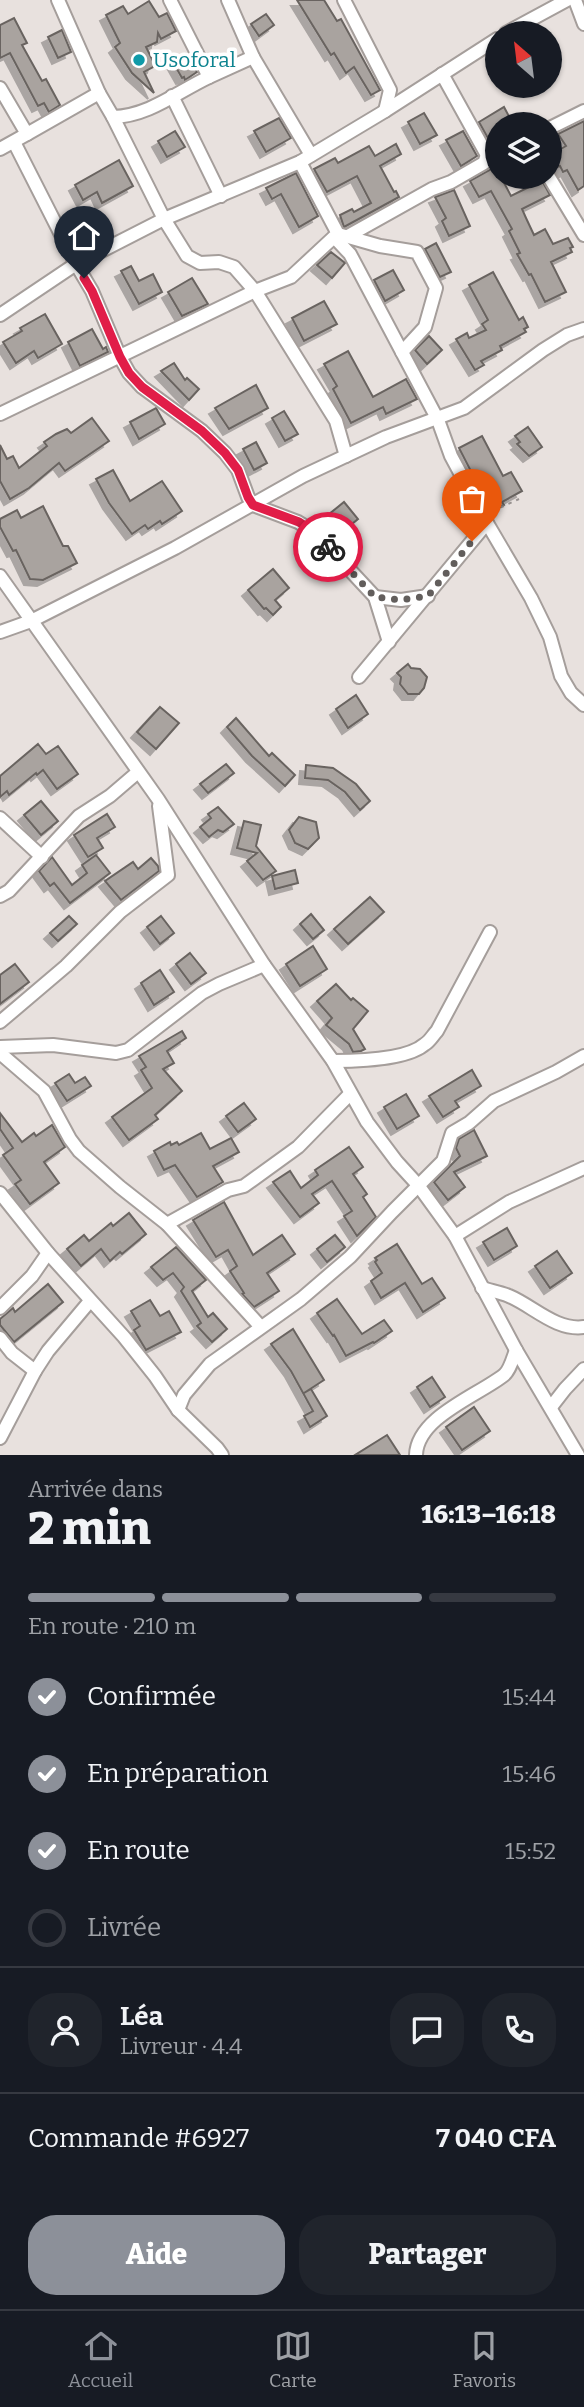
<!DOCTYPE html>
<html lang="fr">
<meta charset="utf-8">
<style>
:root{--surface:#171b24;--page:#20242c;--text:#f1f3f6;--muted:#9ea1a6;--line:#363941;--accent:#8c9099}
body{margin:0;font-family:Bitter,serif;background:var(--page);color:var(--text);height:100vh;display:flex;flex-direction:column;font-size:26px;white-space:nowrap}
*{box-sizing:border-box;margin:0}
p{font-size:23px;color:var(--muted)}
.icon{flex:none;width:38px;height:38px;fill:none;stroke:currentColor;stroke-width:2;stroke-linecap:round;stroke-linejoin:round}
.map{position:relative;height:1455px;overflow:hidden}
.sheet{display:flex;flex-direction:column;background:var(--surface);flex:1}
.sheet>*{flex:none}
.needle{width:46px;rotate:332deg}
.buttons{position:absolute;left:485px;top:21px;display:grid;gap:14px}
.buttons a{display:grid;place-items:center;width:77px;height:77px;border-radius:50%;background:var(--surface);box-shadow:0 2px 5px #0004;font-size:35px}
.pin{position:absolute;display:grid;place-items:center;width:60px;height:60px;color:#fff;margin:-72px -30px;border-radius:50% 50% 50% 0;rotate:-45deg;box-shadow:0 0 7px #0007}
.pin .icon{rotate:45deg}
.courier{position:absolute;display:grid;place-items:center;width:70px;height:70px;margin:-35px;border:5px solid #e11d48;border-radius:50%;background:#fff;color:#222;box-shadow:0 2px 9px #0007}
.head em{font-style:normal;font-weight:800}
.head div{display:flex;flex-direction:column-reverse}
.head{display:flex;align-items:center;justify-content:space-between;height:119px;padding:0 28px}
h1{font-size:46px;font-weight:800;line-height:52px}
.bar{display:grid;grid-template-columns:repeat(4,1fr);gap:10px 7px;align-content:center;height:84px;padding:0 28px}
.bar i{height:9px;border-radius:5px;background:var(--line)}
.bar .current{background:var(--accent)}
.bar p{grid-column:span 4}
.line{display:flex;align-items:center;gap:18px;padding:0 28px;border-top:2px solid var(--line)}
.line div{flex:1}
.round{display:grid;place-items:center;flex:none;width:74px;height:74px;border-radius:28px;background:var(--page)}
ol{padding:0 28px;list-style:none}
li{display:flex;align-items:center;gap:21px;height:77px}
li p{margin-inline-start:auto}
li .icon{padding:7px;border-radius:50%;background:var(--accent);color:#fff;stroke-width:4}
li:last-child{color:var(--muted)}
li i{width:38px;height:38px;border:4px solid var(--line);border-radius:50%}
.primary-button{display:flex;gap:14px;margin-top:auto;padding:14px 28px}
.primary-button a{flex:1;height:80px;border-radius:28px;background:var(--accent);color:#fff;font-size:28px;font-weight:800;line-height:80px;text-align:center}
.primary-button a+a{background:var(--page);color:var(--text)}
.menu{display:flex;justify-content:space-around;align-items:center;height:98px;border-top:2px solid var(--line);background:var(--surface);font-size:19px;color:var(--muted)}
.menu a{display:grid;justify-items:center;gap:4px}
.menu .current{color:var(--accent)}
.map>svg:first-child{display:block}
.building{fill:#a9a39f;stroke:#696460;stroke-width:2;filter:url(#shadow)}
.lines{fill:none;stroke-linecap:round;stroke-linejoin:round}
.minor-casing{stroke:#a59e9b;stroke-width:16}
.path{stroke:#989290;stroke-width:2;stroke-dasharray:3.5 5;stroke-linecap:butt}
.minor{stroke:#fff;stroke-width:12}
.done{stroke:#625e5c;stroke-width:7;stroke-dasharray:0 12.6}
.route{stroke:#e11d48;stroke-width:9}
.culture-dot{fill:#0f9aa8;stroke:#fff;stroke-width:2.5}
.labels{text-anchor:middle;stroke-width:7;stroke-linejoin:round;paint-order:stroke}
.culture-label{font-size:21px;fill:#0d838f;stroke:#fff;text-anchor:start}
</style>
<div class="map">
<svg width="584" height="1455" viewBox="0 0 584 1455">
<defs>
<filter id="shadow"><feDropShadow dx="-6" dy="6" stdDeviation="0" flood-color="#0004"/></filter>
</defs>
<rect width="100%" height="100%" fill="#e8e1de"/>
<g class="building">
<path d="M 297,0 L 324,0 L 337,21 L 341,19 L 380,90 L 371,95 L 354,67 L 346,73 L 334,53 L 331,55 Z"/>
<path d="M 149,1 L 159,17 L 167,13 L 176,31 L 161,39 L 158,33 L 157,42 L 146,47 L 154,63 L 153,67 L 144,72 L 154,93 L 132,73 L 115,47 L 120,43 L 106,15 L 123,6 L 128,14 Z"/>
<path d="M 266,14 L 274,25 L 259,36 L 251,24 Z"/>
<path d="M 14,18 L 27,43 L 22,45 L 42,81 L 46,79 L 60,105 L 49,112 L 44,103 L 38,106 L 10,53 L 0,58 L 0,25 Z"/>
<path d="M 62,30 L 71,52 L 58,58 L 48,37 Z"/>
<path d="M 189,56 L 197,72 L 185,80 L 184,77 L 182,78 L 174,64 Z"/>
<path d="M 504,107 L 513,124 L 497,124 L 497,136 L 489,140 L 479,122 Z"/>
<path d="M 424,113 L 437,135 L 420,144 L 408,122 Z"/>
<path d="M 279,118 L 291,138 L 266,152 L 254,131 Z"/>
<path d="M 584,121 L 584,186 L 578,190 L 567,170 L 563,172 L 560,166 L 557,167 L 550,155 L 566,146 L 558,134 Z"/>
<path d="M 175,131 L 185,147 L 167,157 L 158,141 Z"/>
<path d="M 463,131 L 477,156 L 461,166 L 446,140 Z"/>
<path d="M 396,144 L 401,154 L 380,166 L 394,192 L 396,191 L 399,197 L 344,227 L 340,215 L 352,209 L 354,212 L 371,203 L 357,176 L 327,192 L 314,169 L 335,158 L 338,163 L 369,146 L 375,156 Z"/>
<path d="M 119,160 L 133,186 L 102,203 L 97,192 L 83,200 L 75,185 Z"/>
<path d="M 497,166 L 497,177 L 501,177 L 511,196 L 533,185 L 531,182 L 540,177 L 550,195 L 522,209 L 526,218 L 534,235 L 545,229 L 553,244 L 568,238 L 573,247 L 570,248 L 572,252 L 551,262 L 566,292 L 545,302 L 531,274 L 529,275 L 517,254 L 520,253 L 509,231 L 512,229 L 491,191 L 479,197 L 470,181 Z"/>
<path d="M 296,173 L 318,216 L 299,227 L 281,194 L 272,199 L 266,188 Z"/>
<path d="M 454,190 L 470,226 L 449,236 L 442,221 L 446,218 L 435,197 Z"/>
<path d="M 436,243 L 451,272 L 440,277 L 425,249 Z"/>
<path d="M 331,252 L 345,263 L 332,278 L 317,265 Z"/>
<path d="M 131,266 L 139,281 L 153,274 L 162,292 L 139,304 L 121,271 Z"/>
<path d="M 393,270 L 404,290 L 385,301 L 374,280 Z"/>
<path d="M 493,272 L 519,320 L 523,317 L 528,327 L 524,329 L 526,332 L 500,346 L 502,350 L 481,361 L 484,365 L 475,370 L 456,339 L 467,333 L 469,338 L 486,330 L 482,324 L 488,320 L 469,285 Z"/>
<path d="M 192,278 L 208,304 L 182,316 L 168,292 Z"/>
<path d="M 324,301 L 337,324 L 304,341 L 292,318 Z"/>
<path d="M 45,314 L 62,344 L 38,358 L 34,351 L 16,363 L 3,342 L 22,331 L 20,328 Z"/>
<path d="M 92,329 L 103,349 L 106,347 L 108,352 L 80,366 L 68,342 Z"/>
<path d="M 429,336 L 442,350 L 427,364 L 415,350 Z"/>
<path d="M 348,351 L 373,397 L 406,379 L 417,399 L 386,414 L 383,407 L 351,423 L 333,389 L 337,386 L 324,364 Z"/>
<path d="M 174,363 L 185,380 L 187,378 L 199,389 L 189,400 L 161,371 Z"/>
<path d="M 256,385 L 268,408 L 229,429 L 215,408 Z"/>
<path d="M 156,408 L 165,424 L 139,439 L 130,422 Z"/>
<path d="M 284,411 L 298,434 L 285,441 L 272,418 Z"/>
<path d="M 92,418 L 109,441 L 65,471 L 59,463 L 29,488 L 10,499 L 0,481 L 0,445 L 7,459 L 13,456 L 19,468 L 47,446 L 44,442 L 56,434 L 67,429 L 71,433 Z"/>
<path d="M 528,427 L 542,447 L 529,456 L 517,444 L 520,442 L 515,436 Z"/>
<path d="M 482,436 L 503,476 L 511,472 L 522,491 L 502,502 L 504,505 L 492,512 L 459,448 Z"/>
<path d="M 256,442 L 267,463 L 254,470 L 243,449 Z"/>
<path d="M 113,470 L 130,501 L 162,481 L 182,511 L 162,524 L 160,521 L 148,529 L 145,525 L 132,534 L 109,503 L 96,479 Z"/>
<path d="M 344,502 L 358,519 L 342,532 L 328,515 Z"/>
<path d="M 43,506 L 63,546 L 68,546 L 77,563 L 43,580 L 30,579 L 16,550 L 13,551 L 0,527 L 0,519 L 17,510 L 21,518 Z"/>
<path d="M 273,569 L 289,588 L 275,600 L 281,607 L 273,615 L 266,608 L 264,609 L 248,590 Z"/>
<path d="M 408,664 L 411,668 L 420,669 L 427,677 L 424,688 L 419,694 L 408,694 L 400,684 L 401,677 L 397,673 Z"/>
<path d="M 356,695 L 368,714 L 348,728 L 336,709 Z"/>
<path d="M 160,707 L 179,723 L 156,749 L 137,732 Z"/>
<path d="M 236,718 L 269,756 L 272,753 L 295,775 L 285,786 L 252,756 L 227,727 Z"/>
<path d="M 38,744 L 46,754 L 58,746 L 78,774 L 57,789 L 43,770 L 37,775 L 36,773 L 9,795 L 7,791 L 0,797 L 0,776 Z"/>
<path d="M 226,764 L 234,773 L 208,793 L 200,784 Z"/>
<path d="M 306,765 L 333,768 L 356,784 L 370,801 L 360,810 L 345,792 L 328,780 L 305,778 Z"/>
<path d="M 41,801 L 58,821 L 41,835 L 24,815 Z"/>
<path d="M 218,807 L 234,824 L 223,832 L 218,830 L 209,837 L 200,827 L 211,818 L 208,814 Z"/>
<path d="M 107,814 L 115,827 L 97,838 L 103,848 L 88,857 L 74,835 Z"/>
<path d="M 299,817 L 316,822 L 319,838 L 308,849 L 295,843 L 289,830 Z"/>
<path d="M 244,821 L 261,825 L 256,846 L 276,871 L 263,880 L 247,861 L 257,853 L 237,848 Z"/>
<path d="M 96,855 L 110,873 L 70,903 L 54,883 L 50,886 L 39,871 L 52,857 L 72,885 L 87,873 L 82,865 Z"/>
<path d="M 151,858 L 158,866 L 159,871 L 121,900 L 105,881 L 133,862 L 138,869 Z"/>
<path d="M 295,870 L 298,883 L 275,889 L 272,876 Z"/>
<path d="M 370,897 L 384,912 L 348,944 L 334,929 Z"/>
<path d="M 311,914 L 324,930 L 313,939 L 300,924 Z"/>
<path d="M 69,916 L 77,924 L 58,941 L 50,933 Z"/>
<path d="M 161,916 L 174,933 L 160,944 L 147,927 Z"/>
<path d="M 313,946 L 327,969 L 300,986 L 286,964 Z"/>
<path d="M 190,953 L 206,973 L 191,984 L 176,964 Z"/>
<path d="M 15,964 L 29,982 L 0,1004 L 0,975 Z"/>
<path d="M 160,970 L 174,992 L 154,1005 L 141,983 Z"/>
<path d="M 336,984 L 351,1000 L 353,998 L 368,1011 L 353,1029 L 365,1049 L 361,1051 L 353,1052 L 349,1044 L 326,1025 L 332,1018 L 317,1001 Z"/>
<path d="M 182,1031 L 186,1038 L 167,1051 L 174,1063 L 163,1069 L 182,1091 L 155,1115 L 158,1119 L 129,1140 L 112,1117 L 152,1088 L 141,1070 L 146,1067 L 139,1056 Z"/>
<path d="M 472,1070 L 481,1086 L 455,1101 L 459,1107 L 443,1117 L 429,1096 Z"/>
<path d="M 69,1074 L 75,1083 L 85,1077 L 91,1086 L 67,1101 L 55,1083 Z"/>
<path d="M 406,1094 L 419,1116 L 397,1129 L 384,1107 Z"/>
<path d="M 244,1103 L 256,1119 L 238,1132 L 226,1116 Z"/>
<path d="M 0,1113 L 22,1142 L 34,1133 L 36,1136 L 52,1125 L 65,1147 L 44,1162 L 59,1183 L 30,1204 L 15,1184 L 21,1180 L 3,1155 L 13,1148 L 0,1129 Z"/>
<path d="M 474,1130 L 487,1156 L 454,1172 L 465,1187 L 448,1200 L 434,1182 L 460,1156 L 456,1148 L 459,1139 Z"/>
<path d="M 201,1133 L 210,1149 L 231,1138 L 239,1152 L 213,1166 L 223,1182 L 197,1197 L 175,1165 L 164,1170 L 154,1151 L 170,1142 L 171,1145 L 177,1142 L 179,1145 Z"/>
<path d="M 349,1147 L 363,1167 L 353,1174 L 367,1194 L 363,1197 L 376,1217 L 357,1236 L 344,1216 L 352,1211 L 332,1181 L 312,1194 L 319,1203 L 300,1217 L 273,1182 L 290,1171 L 301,1188 L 318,1175 L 315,1170 Z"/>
<path d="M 224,1202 L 253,1255 L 282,1235 L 295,1254 L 267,1273 L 279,1291 L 254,1307 L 242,1294 L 244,1293 L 230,1271 L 237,1266 L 228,1250 L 216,1257 L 193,1220 Z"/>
<path d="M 129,1213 L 146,1234 L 122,1254 L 120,1252 L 110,1261 L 101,1249 L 81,1266 L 67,1249 L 84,1235 L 89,1241 L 111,1223 L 113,1226 Z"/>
<path d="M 507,1228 L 517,1246 L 494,1260 L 483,1242 Z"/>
<path d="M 335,1235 L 345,1247 L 327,1262 L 317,1249 Z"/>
<path d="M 397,1244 L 422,1284 L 432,1278 L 445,1298 L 423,1312 L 405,1283 L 381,1298 L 371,1281 L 382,1273 L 375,1262 L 377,1260 L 375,1258 Z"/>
<path d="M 176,1247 L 206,1280 L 192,1291 L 208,1317 L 213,1313 L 227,1329 L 212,1342 L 197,1326 L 201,1323 L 181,1291 L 184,1287 L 173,1273 L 163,1280 L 151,1267 Z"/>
<path d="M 557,1251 L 572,1273 L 550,1288 L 535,1266 Z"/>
<path d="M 48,1284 L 63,1302 L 14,1342 L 0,1325 L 0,1319 L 13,1308 L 15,1312 Z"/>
<path d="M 337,1299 L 362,1334 L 384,1320 L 392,1331 L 374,1343 L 373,1342 L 346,1356 L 334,1335 L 333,1336 L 317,1313 Z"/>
<path d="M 150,1300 L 160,1316 L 169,1311 L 181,1332 L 146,1350 L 134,1330 L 140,1326 L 131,1311 Z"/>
<path d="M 293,1329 L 324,1380 L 304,1393 L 311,1389 L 327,1416 L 310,1427 L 304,1416 L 313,1411 L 291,1371 L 271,1344 Z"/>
<path d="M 432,1377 L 445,1397 L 430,1407 L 417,1387 Z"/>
<path d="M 474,1407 L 490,1431 L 462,1450 L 446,1427 Z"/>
<path d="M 387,1435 L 400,1455 L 355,1455 Z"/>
</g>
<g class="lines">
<g class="minor-casing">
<g id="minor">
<path d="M 58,0 L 99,93"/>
<path d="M 170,0 L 209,77 L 253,57 L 311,155"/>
<path d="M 228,0 L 253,57"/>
<path d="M 344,0 L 390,90 L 385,111"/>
<path d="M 575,0 L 584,24"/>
<path d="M 506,33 L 567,0"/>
<path d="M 442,74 L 487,155 L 497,152"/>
<path d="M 0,88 L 27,134 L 0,149"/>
<path d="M 172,96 L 221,196"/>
<path d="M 113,117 L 164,219 L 187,256 L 200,263 L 219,262 L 234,267 L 255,291 L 336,421 L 346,456"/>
<path d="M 550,128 L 584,111"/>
<path d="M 27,134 L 99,93 L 113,117 C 149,116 177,92 209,77"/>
<path d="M 14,142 L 76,264 L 92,291 L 120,357 L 129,373 L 142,387 L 202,431 L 225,453 L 238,470 L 248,497 L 253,505 L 298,522 L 311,530 L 321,539 L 375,597 L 389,642"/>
<path d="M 300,162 L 338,234 L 380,246 L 417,252 L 436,288 L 425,327 L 402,352"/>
<path d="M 549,177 L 584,235"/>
<path d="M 348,236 L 432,189 L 451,182 L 484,163 L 487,155"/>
<path d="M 0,315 L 76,264 L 164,219 L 300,162 L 385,111 L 497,39"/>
<path d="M 0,414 L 255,291 L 291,277 L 334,237 L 350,254 L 438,420 L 451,456 L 487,523 L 359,677"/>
<path d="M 487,523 L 531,598 L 550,637 L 561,676 L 571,693 L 584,705"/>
<path d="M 0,576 L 158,799 L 264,965 L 333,1061 L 367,1122 L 397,1162 L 418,1185 L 455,1236 L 516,1350 L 578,1455"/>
<path d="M 375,597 L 401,600 L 428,596"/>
<path d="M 0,632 L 31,621 L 175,548 L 303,476 L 386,437 L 464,408 L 543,350 L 567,335 L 584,329"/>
<path d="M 0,818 L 42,857"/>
<path d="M 0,896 L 9,891 L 79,816 L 110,796 L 138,772"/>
<path d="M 0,1022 L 66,966 L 120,912 L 168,875 L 159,806"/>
<path d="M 0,1047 L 53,1045 L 116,1053 L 128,1050 L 202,993 L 219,984 L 264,965"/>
<path d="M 0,1053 L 44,1091 L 70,1139 L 79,1151 L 120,1187 L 167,1224 L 260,1326"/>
<path d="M 333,1061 C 357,1061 407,1060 425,1044 C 430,1041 433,1035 437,1031 L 490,932"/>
<path d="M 0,1193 L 48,1253 L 124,1337 L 155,1376 L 178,1410 L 217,1448 L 222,1455"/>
<path d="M 167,1224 L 228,1190 L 244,1186 L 298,1147 L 350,1094"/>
<path d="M 455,1236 L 509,1202 L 584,1168"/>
<path d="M 482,1288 C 491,1291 500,1292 509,1296 C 533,1306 556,1331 584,1327"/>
<path d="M 0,1308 L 32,1276 L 48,1253"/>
<path d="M 0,1338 L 12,1353 L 35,1371"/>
<path d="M 551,1407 L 565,1389 L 584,1369"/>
<path d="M 178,1410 L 184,1395 L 210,1364 L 301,1299 L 350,1257 L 392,1212 L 443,1161 L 452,1133 L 469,1123 L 494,1101 L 556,1072 L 584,1056"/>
<path d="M 0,1438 L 35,1371 L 48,1351 L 90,1301"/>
<path d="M 416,1455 C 417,1417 479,1395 504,1375 C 510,1370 513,1358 516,1350"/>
</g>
</g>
<path class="path" d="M 493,511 L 519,499"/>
<use href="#minor" class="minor"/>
</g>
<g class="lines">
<path class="done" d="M 328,547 L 375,597 L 401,600 L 428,596 L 472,541"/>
<path class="route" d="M 84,278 L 92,291 L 120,357 L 129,373 L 142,387 L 202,431 L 225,453 L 238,470 L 248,497 L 253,505 L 299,522 L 311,530 L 328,547"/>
</g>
<circle class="culture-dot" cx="139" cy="60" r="7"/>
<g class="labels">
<g class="culture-label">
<text x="153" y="67">Usoforal</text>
</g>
</g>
</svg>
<div class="buttons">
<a><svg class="needle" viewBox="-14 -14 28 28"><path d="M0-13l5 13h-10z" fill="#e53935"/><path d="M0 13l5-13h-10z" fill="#9ea1a6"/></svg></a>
<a><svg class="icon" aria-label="layers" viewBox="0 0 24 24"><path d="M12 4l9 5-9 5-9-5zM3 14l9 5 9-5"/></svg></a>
</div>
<div class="pin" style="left:472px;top:541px;background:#ea580c"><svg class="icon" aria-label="bag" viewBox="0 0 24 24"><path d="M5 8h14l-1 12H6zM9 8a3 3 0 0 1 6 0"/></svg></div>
<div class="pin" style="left:84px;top:278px;background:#1f2937"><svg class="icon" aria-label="home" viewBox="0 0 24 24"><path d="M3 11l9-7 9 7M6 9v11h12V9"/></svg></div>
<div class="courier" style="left:328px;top:547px"><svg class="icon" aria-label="bike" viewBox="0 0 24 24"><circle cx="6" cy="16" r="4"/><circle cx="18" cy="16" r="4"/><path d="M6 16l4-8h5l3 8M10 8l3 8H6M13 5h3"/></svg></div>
</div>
<section class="sheet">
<div class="head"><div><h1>2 min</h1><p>Arrivée dans</p></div><em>16:13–16:18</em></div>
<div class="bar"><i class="current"></i><i class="current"></i><i class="current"></i><i></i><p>En route · 210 m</p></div>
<ol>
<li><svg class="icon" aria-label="check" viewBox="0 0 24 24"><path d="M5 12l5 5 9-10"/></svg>Confirmée<p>15:44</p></li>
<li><svg class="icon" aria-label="check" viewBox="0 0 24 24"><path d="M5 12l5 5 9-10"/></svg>En préparation<p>15:46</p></li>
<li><svg class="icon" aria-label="check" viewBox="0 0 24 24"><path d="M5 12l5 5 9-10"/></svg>En route<p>15:52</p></li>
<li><i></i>Livrée</li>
</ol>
<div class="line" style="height:126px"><a class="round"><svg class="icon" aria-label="person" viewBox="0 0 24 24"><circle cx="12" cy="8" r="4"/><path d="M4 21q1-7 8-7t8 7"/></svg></a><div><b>Léa</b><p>Livreur · 4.4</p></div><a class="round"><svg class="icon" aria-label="chat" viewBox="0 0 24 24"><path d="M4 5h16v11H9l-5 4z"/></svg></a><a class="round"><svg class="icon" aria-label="phone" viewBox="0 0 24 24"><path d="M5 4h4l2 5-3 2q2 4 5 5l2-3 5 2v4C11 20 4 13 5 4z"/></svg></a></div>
<div class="line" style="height:91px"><div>Commande #6927</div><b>7 040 CFA</b></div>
<div class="primary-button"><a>Aide</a><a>Partager</a></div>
</section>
<nav class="menu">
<a class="current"><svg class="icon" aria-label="home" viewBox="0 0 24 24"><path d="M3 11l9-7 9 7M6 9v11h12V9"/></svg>Accueil</a>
<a><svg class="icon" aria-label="map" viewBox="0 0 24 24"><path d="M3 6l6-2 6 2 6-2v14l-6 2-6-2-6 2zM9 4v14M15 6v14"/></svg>Carte</a>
<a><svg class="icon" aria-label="saved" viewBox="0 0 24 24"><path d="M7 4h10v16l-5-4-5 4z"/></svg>Favoris</a>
</nav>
